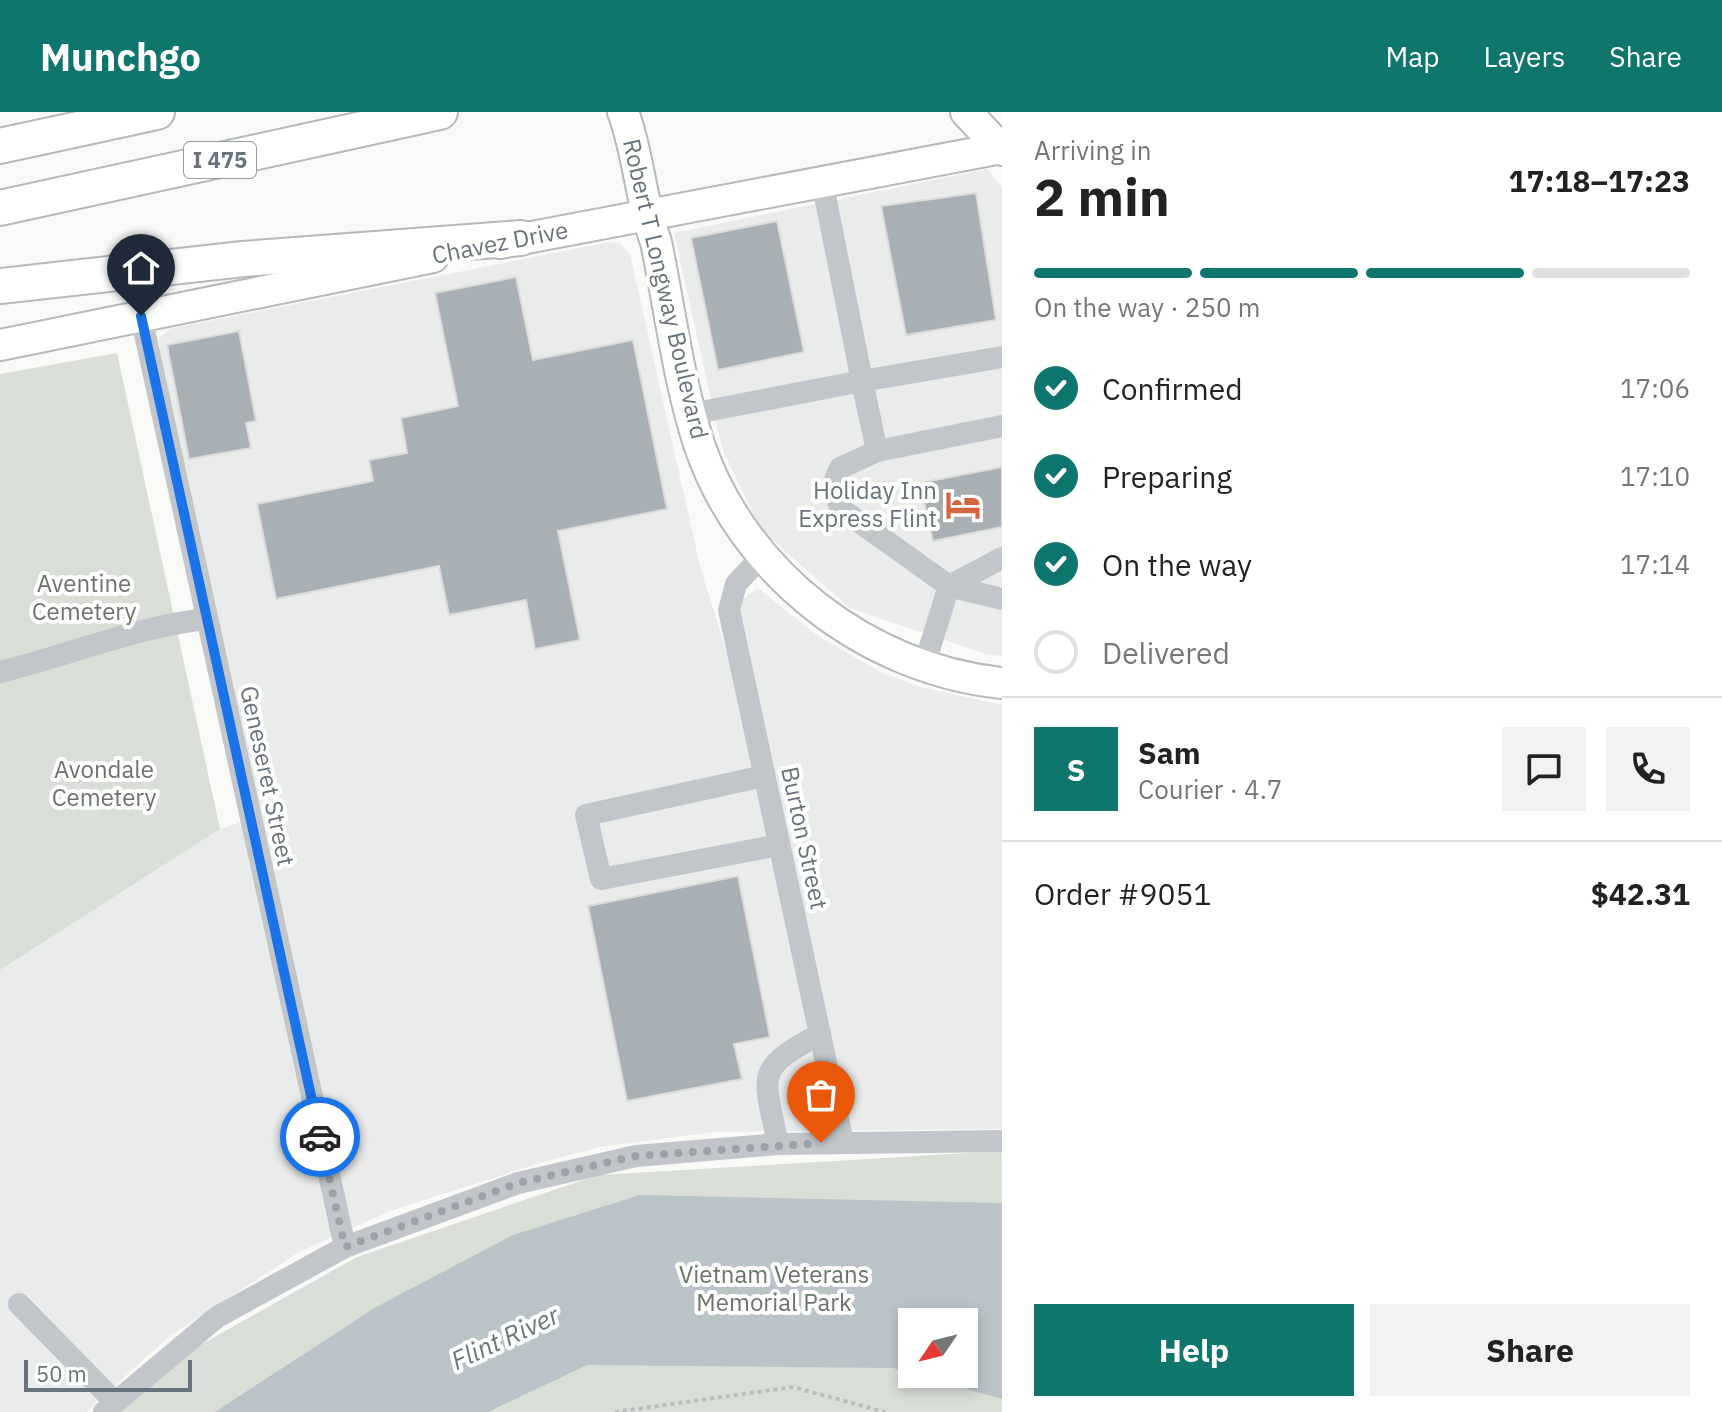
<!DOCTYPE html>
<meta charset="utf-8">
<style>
:root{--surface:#fff;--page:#f2f2f2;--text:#222;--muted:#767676;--line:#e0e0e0;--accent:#0f766e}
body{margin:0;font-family:"IBM Plex Sans",sans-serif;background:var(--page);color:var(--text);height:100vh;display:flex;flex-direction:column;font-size:30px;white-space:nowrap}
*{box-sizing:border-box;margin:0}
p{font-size:26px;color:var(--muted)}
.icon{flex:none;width:44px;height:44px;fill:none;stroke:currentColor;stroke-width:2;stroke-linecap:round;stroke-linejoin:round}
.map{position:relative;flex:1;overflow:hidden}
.sheet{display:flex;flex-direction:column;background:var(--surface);width:720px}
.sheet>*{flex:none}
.needle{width:52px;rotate:235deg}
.controls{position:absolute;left:898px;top:1196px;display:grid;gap:16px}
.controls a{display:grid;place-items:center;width:80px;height:80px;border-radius:0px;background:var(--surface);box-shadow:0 4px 12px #0003;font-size:40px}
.scale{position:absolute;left:24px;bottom:20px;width:168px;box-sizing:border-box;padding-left:8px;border:4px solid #677480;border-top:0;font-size:22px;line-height:28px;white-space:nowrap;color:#677480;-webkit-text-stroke:6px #fff;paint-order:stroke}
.pin{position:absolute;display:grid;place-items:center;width:68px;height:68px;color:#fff;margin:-82px -34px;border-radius:50% 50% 50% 0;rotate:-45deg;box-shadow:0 0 8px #0007}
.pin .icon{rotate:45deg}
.courier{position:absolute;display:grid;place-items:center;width:80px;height:80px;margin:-40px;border:6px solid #1a73e8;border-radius:50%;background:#fff;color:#222;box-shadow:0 2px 10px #0007}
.headline em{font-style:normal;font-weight:700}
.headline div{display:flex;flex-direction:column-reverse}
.headline{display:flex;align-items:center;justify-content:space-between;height:136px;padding:0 32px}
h1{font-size:52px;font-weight:700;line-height:60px}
.bar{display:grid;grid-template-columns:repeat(4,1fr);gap:12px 8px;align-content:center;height:96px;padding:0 32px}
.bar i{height:10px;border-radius:6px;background:var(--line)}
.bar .active{background:var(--accent)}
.bar p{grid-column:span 4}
.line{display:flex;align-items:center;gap:20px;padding:0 32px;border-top:2px solid var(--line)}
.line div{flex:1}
.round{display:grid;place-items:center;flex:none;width:84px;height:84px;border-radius:0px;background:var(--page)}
ol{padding:0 32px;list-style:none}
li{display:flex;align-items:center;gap:24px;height:88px}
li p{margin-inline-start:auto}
li .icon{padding:8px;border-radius:50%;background:var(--accent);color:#fff;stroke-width:4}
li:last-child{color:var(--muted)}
li i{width:44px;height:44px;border:4px solid var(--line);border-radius:50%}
.cta{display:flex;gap:16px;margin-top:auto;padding:16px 32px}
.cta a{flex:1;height:92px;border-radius:0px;background:var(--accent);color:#fff;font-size:32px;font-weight:700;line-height:92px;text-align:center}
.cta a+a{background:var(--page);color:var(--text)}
header{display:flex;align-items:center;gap:48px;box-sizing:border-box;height:112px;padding:0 40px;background:var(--accent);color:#fff}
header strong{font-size:38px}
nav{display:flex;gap:44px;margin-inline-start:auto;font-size:28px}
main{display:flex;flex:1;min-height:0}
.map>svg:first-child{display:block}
.built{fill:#eaebeb}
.green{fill:#d9ded7;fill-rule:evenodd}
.water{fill:#bac4c8;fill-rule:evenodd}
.building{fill:#a8afb5;stroke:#dbdbda;stroke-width:2}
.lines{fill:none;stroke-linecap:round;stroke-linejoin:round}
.major-casing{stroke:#b6b9bd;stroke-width:34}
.highway-casing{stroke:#b5b9bc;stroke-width:38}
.path{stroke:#babdc0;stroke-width:4;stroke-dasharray:4 4;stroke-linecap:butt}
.minor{stroke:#c2c5c9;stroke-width:22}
.major{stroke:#fff;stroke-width:30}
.highway{stroke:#fff;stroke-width:34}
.done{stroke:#9aa3aa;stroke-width:8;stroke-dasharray:0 14.4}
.route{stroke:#1a73e8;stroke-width:10}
.labels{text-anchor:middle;stroke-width:8;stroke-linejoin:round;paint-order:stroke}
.shield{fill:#fff;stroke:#959ea6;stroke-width:2}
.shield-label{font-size:22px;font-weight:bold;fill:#677480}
.street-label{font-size:24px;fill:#677480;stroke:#fff}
.poi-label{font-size:24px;fill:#677480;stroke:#fff;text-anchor:end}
.park-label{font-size:24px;fill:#687866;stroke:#fff}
.water-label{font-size:26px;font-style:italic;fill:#677980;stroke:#fff}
</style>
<header>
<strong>Munchgo</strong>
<nav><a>Map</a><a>Layers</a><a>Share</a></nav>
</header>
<main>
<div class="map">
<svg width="1002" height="1300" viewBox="0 0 1002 1300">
<rect width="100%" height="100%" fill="#f9faf8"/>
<g class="built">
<path d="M 987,57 L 1002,75 L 1002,544 L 986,542 L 850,496 L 760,417 L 722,336 L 674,121 Z"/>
<path d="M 610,130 L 620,131 L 630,142 L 700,454 L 727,542 L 742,488 L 758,476 L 818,524 L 882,561 L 920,575 L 1002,593 L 1002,1017 L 714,1020 L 599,1035 L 537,1052 L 390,1099 L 299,1140 L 167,1226 L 86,1300 L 0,1300 L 0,858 L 220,717 L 261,703 L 158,233 L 160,225 L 169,217 Z"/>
</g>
<g class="green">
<path d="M 117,241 L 220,717 L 0,858 L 0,262 Z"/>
<path d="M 1002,1039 L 1002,1300 L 119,1300 L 168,1251 L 357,1145 L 598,1063 ZM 912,1210 L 964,1210 L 964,1262 L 912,1262 Z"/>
</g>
<path class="water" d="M 640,1083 L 1002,1091 L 1002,1287 L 893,1256 L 587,1253 L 488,1300 L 215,1300 L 376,1195 L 513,1123 ZM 912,1210 L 964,1210 L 964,1262 L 912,1262 Z"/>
<g class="building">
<path d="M 976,81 L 996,208 L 906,223 L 881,94 Z"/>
<path d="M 777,109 L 804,240 L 718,258 L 691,126 Z"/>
<path d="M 516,165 L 533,248 L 633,228 L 667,397 L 558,419 L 580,528 L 535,537 L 526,488 L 449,503 L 439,454 L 276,487 L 257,392 L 373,369 L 369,348 L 407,341 L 401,306 L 458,294 L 435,181 Z"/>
<path d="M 239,219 L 256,309 L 246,311 L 251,336 L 189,347 L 167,233 Z"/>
<path d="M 1002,355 L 1002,415 L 933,429 L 920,371 Z"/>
<path d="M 738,764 L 770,925 L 734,932 L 742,967 L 627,989 L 588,794 Z"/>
</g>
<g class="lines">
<g class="major-casing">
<g id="major">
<path d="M 623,0 C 639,42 640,88 656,130 C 670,197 678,267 699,332 C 743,462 867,557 1002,571"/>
<path d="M 966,0 L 1002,38"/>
<path d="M 500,131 L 1002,36"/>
<path d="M 0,233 L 433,145"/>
</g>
</g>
<g class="highway-casing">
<g id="highway">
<path d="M 0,34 L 157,0"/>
<path d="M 0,96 L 440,0"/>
<path d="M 0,174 L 243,147 L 521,126"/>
</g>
</g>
<path class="path" d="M 615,1300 L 793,1275 L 885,1300"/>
<g class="minor">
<path d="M 822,69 L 862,269 L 1002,245"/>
<path d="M 141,204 L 345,1135"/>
<path d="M 691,302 L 862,269 L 877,339 L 840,356 L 832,375 L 841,397 L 949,474 L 924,554"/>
<path d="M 877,339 L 1002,314"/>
<path d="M 763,443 L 736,472 L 729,498 L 843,1030"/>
<path d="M 949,474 L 1002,446"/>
<path d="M 949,474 L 1002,487"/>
<path d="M 0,560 C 69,543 136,515 206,507"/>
<path d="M 764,664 L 586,703 L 601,767 L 779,733"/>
<path d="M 778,1032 C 764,962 753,958 820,922"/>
<path d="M 19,1192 L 115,1290"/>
<path d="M 104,1300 L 217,1205 L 345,1135 L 518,1071 L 636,1044 L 778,1032 L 1002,1029"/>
</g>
<use href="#major" class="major"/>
<use href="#highway" class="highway"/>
</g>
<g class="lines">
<path class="done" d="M 320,1025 L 345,1135 L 518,1071 L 636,1044 L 821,1031"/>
<path class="route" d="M 141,204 L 320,1025"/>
</g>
<defs>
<g id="hotel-bare" transform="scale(2.76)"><path d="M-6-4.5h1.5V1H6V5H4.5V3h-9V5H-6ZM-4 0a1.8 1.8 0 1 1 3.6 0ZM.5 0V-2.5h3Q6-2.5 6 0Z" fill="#d4663d" stroke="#fff" stroke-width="2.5" paint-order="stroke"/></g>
</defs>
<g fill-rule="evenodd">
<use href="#hotel-bare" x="963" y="393"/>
</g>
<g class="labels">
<rect class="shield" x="184" y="30" width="72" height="36" rx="6"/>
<g class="shield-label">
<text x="220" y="56">I 475</text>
</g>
<g class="street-label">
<text transform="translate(500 131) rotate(-11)" y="8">Chavez Drive</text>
<text transform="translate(665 177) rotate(77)" y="8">Robert T Longway Boulevard</text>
<text transform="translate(267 664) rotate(78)" y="8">Geneseret Street</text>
<text transform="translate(804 726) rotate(78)" y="8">Burton Street</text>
</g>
<g class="poi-label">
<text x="937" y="387">Holiday Inn<tspan x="937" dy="28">Express Flint</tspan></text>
</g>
<g class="park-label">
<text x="84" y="480">Aventine<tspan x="84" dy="28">Cemetery</tspan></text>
<text x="104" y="666">Avondale<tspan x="104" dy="28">Cemetery</tspan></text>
<text x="774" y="1171">Vietnam Veterans<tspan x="774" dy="28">Memorial Park</tspan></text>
</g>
<g class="water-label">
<text transform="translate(505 1226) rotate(-25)" y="9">Flint River</text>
</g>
</g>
</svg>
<div class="controls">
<a><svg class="needle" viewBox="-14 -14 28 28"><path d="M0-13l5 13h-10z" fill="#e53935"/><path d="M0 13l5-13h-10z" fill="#767676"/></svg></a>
</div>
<div class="scale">50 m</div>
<div class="pin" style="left:821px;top:1031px;background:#ea580c"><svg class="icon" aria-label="bag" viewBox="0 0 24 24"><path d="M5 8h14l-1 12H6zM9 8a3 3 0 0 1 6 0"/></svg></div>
<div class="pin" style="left:141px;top:204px;background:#1f2937"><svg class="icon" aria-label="home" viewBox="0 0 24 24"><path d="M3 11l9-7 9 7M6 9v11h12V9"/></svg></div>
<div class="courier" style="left:320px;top:1025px"><svg class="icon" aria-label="car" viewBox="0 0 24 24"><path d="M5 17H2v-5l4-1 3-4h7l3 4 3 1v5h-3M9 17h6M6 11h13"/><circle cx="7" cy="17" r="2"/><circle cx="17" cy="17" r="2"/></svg></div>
</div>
<section class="sheet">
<div class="headline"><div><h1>2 min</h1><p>Arriving in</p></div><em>17:18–17:23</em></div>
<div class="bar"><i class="active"></i><i class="active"></i><i class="active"></i><i></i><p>On the way · 250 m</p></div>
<ol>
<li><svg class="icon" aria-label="check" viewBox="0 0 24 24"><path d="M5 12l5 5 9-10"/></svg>Confirmed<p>17:06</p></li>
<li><svg class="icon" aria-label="check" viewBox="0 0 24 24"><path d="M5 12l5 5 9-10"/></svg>Preparing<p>17:10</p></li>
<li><svg class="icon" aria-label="check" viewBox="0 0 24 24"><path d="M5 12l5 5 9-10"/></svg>On the way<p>17:14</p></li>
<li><i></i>Delivered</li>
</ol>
<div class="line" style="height:144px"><b class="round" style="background:var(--accent);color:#fff">S</b><div><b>Sam</b><p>Courier · 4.7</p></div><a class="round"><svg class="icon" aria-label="chat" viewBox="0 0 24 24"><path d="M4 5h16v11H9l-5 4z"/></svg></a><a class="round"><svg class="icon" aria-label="phone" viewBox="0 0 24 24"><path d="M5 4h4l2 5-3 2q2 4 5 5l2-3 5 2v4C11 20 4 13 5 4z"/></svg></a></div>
<div class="line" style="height:104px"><div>Order #9051</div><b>$42.31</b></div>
<div class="cta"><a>Help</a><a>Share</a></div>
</section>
</main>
